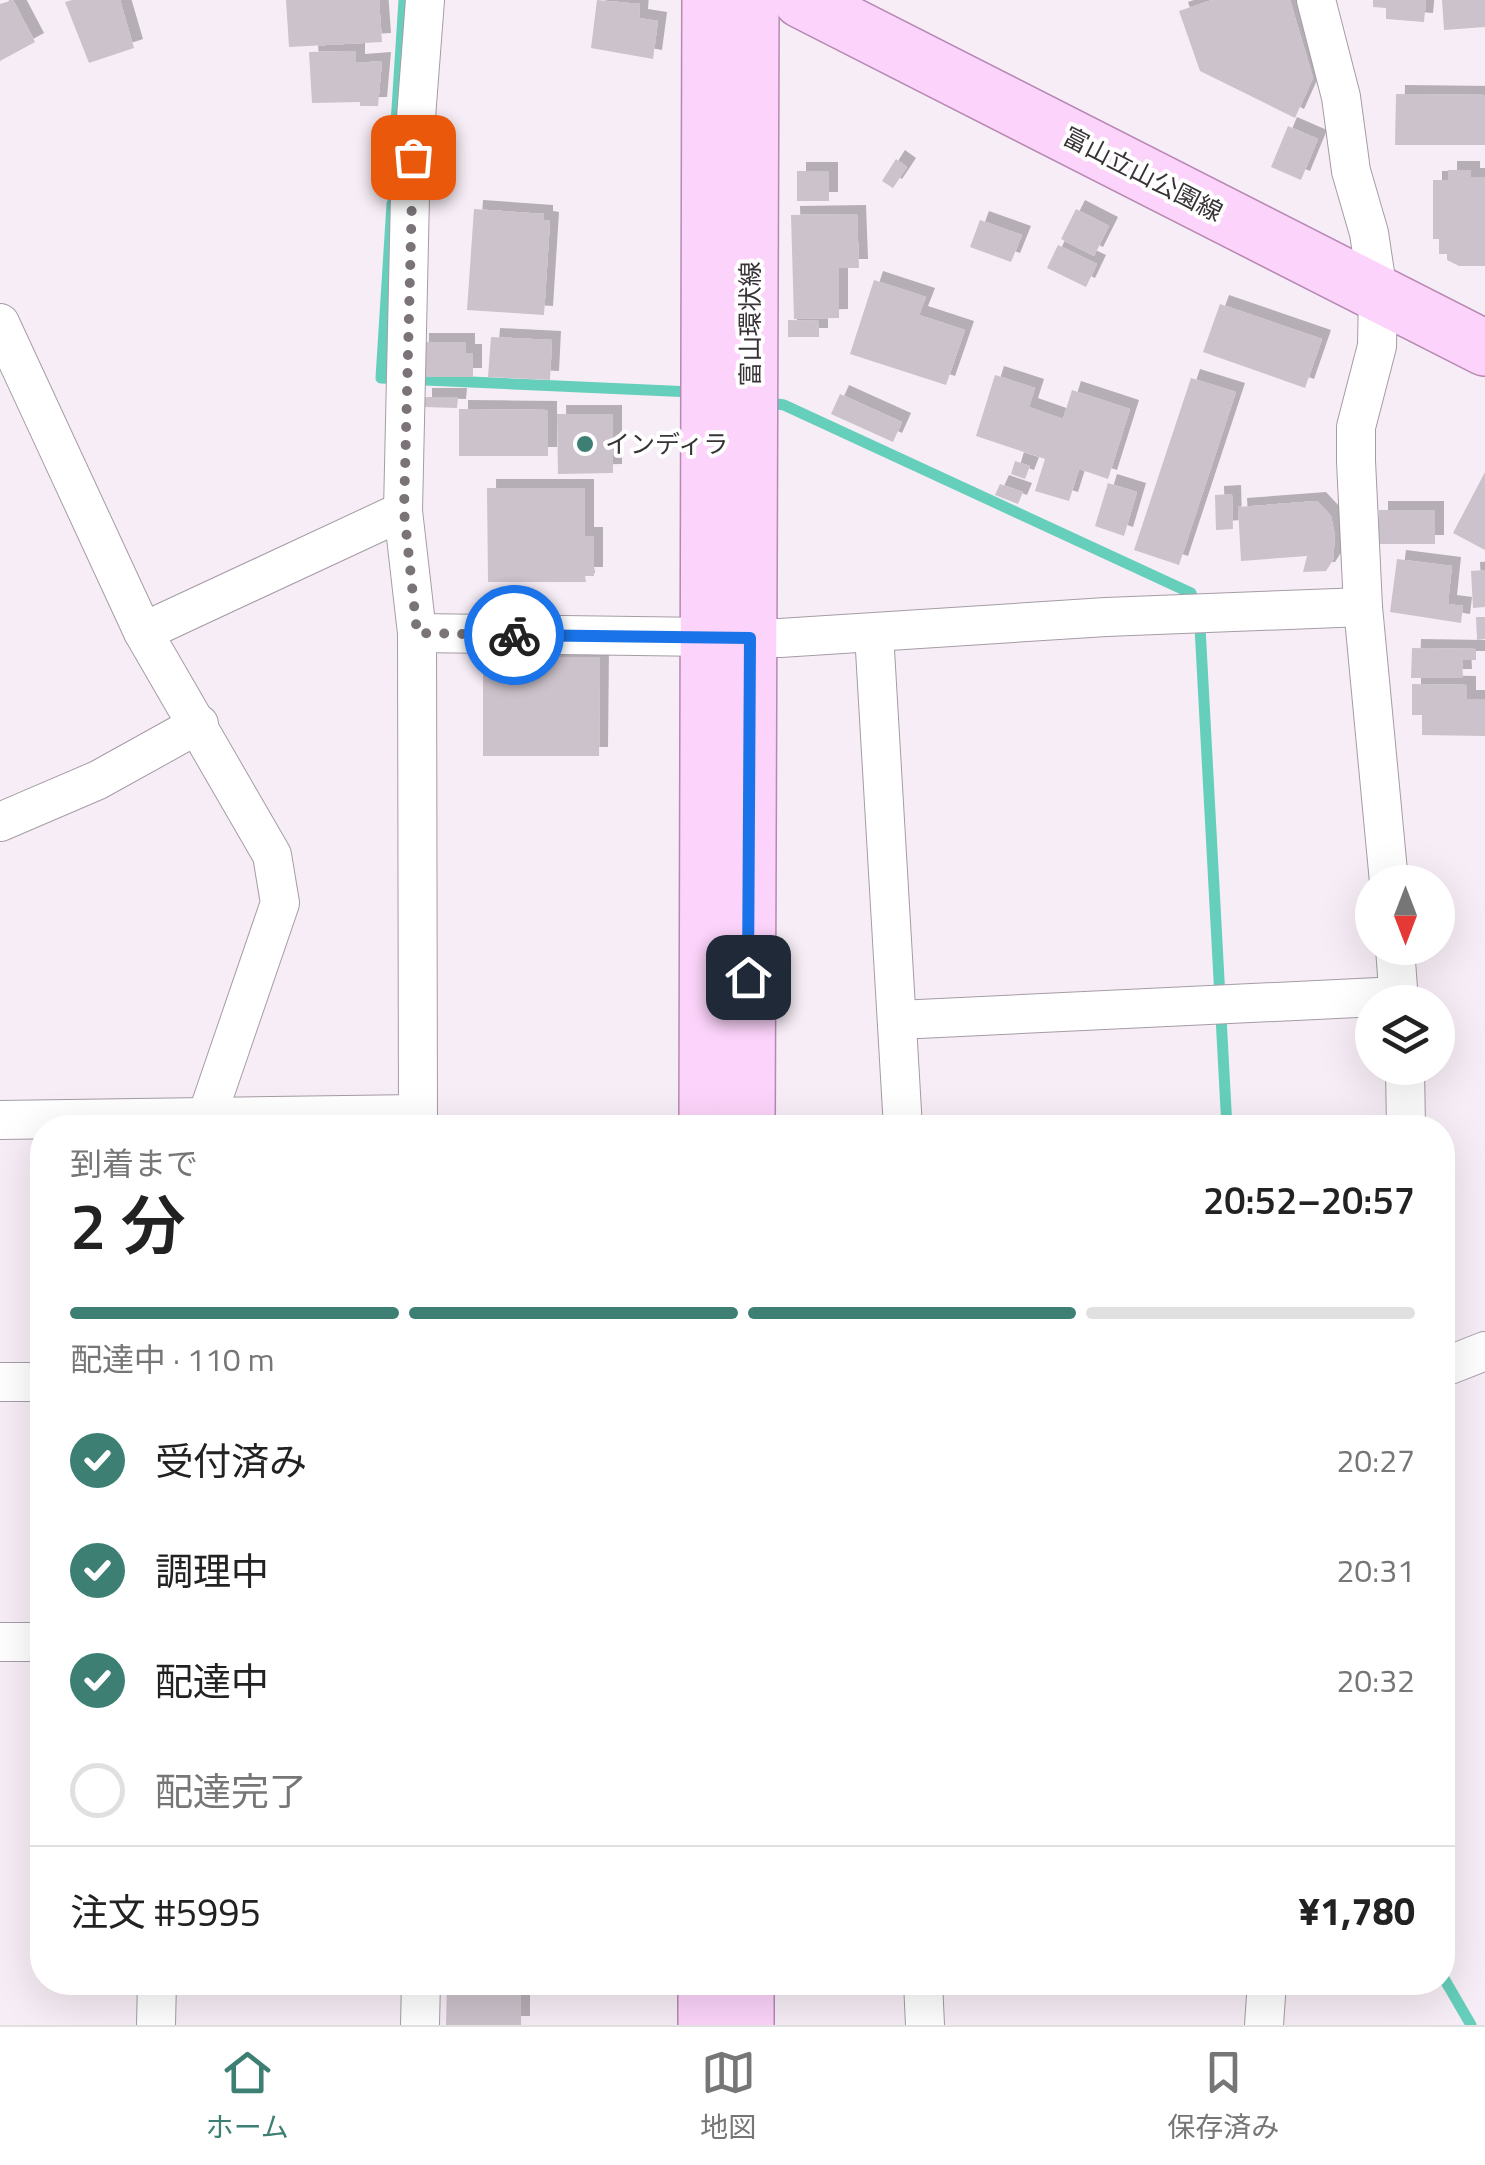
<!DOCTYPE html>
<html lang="ja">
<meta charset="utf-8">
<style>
:root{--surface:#fff;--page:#f2f2f2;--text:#222;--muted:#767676;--line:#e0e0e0;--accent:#3d8073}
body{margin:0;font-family:"Titillium Web","Noto Sans JP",sans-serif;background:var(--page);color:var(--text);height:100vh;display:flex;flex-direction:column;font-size:38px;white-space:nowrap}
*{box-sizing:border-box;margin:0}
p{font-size:32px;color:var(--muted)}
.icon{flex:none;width:55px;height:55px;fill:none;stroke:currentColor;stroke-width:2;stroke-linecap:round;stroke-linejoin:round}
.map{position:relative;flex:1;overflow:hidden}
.sheet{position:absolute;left:30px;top:1115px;width:1425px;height:880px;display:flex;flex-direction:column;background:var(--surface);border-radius:40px;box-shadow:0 10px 40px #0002}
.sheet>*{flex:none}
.needle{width:65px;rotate:180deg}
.tools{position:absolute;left:1355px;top:865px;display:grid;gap:20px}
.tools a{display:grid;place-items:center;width:100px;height:100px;border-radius:50%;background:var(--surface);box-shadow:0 10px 40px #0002;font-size:50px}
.pin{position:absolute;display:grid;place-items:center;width:85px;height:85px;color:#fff;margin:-42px;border-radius:20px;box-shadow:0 5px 15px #0006}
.courier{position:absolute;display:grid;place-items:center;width:100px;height:100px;margin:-50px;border:8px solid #1a73e8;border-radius:50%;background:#fff;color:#222;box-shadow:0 2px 12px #0007}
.overview em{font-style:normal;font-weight:600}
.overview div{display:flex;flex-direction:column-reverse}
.overview{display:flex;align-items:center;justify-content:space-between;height:170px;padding:0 40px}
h1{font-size:65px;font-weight:600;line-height:75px}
.bar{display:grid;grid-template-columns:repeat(4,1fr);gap:15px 10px;align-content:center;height:120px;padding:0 40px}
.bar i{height:12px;border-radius:8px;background:var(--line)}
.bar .current{background:var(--accent)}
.bar p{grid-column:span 4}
.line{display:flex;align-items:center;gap:25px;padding:0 40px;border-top:2px solid var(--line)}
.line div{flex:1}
ol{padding:0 40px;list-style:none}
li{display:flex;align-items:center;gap:30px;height:110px}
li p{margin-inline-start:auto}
li .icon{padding:10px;border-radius:50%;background:var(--accent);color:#fff;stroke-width:4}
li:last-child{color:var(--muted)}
li i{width:55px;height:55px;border:5px solid var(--line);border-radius:50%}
.menu{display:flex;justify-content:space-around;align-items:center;height:140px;border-top:2px solid var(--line);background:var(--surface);font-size:28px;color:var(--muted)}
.menu a{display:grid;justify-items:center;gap:5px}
.menu .current{color:var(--accent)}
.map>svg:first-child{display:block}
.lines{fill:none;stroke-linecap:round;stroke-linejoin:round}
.stream{stroke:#65cfbb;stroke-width:11}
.building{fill:#ccc2cb;filter:url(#shadow)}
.street-casing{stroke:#a59ca5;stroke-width:40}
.primary-casing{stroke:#b688b3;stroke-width:58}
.street{stroke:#fff;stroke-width:38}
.primary{stroke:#fcd3fa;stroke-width:55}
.done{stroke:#7a7479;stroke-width:10;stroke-dasharray:0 18}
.route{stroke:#1a73e8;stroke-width:12}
.poi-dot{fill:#3d8073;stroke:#fff;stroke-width:4}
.labels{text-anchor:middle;stroke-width:8;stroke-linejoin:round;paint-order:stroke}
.street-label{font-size:25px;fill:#373336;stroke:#fff}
.poi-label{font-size:25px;fill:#373336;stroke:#fff;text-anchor:start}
</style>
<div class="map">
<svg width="1485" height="2025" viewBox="0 0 1485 2025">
<defs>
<filter id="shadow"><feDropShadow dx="9" dy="-9" stdDeviation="0" flood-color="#0004"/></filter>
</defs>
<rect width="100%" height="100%" fill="#f7edf6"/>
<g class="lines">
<g class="stream">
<path d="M 394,155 L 404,0"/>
<path d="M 392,204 L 381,378 L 692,392"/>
<path d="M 765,402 L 784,405 L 1191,593 L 1200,627 L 1227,1128"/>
<path d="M 1442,1975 L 1471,2025"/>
</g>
</g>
<g class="building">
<path d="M 13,0 L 35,42 L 0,61 L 0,4 Z"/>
<path d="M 72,0 L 120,0 L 134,48 L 89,63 L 65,2 Z"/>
<path d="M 286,0 L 379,0 L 382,42 L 289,47 Z"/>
<path d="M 597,0 L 640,4 L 639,18 L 658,21 L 653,59 L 591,48 Z"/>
<path d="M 1212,0 L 1290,0 L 1313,78 L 1295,118 L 1200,71 L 1179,11 Z"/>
<path d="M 1373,0 L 1426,0 L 1424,22 L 1386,19 L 1386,8 L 1373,7 Z"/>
<path d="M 1442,0 L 1485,0 L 1485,27 L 1444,30 Z"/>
<path d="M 356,51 L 356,63 L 382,61 L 378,106 L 360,106 L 360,102 L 312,103 L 309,52 Z"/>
<path d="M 1396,94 L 1485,95 L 1485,145 L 1395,145 Z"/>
<path d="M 1288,126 L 1318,139 L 1301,180 L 1271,167 Z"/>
<path d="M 896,159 L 907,167 L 893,188 L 882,181 Z"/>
<path d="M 1448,170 L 1471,170 L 1471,177 L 1485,177 L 1485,266 L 1459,266 L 1447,260 L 1447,254 L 1439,254 L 1439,239 L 1433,239 L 1433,180 L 1448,180 Z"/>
<rect x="797" y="171" width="32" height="30"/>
<path d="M 474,209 L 544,214 L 544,220 L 550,221 L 544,315 L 467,310 Z"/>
<path d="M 1076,209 L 1109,226 L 1094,256 L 1061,239 Z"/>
<path d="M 857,214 L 859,268 L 839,268 L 839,318 L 794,319 L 791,215 Z"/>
<path d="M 980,220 L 1022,235 L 1011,262 L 970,247 Z"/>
<path d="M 1058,245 L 1097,264 L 1086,287 L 1047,268 Z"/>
<path d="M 874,280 L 926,297 L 919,315 L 965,330 L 946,385 L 850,354 Z"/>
<path d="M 1220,304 L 1322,339 L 1305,388 L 1203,352 Z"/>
<path d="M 788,320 L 819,321 L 819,337 L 788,337 Z"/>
<path d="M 491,337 L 552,340 L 550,380 L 488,377 Z"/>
<path d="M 420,342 L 466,342 L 466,353 L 473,353 L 473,377 L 420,377 Z"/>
<path d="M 995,375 L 1035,388 L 1029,407 L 1063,419 L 1072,390 L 1130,409 L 1108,479 L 1079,469 L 1069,501 L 1035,491 L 1045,459 L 976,436 Z"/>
<path d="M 1191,378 L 1236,392 L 1179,565 L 1134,550 Z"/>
<path d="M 840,394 L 902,422 L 893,442 L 831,414 Z"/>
<path d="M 423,397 L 458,397 L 457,408 L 423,407 Z"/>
<path d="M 459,409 L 548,410 L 548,456 L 459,456 Z"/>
<path d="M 557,414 L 613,414 L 613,473 L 558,474 Z"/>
<path d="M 1015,461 L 1030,466 L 1025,479 L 1011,474 Z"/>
<path d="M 1485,472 L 1485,550 L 1453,533 Z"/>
<path d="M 1108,483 L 1137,492 L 1124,536 L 1095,526 Z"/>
<path d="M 1000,484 L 1023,492 L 1018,504 L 995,495 Z"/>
<path d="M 487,488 L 585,488 L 585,536 L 594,536 L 594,576 L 585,576 L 586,582 L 488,582 Z"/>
<path d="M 1232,494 L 1233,529 L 1216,530 L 1215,495 Z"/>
<path d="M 1317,501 L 1331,516 L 1335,536 L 1333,560 L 1326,571 L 1303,572 L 1307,556 L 1241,561 L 1238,507 Z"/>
<rect x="1379" y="510" width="56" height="34"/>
<path d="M 1397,559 L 1452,566 L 1448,604 L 1463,606 L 1461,623 L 1390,612 Z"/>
<path d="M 1485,570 L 1485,607 L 1473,608 L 1471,571 Z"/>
<path d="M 1476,617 L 1485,617 L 1485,639 L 1477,640 Z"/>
<path d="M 1412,648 L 1476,649 L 1476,660 L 1462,660 L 1463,678 L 1411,678 Z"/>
<path d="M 483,657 L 600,657 L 599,756 L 483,756 Z"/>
<path d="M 1412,684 L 1467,685 L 1467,699 L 1485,699 L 1485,736 L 1422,735 L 1422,715 L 1412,715 Z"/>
<path d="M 447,1982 L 521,1982 L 521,2025 L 446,2025 Z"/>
</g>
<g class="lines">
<g class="street-casing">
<g id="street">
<path d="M 1316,0 L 1341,97 L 1351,171 L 1369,233 L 1378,293 L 1377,346 L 1356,427 L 1356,461 L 1363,607 L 1389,882"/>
<path d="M 0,323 L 143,632 L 272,855 L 280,903 L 206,1119"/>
<path d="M 143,632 L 403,511"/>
<path d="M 417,633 L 780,638 L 1106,617 L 1363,607"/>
<path d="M 874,633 L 903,1128"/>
<path d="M 0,822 L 98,780 L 199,724"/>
<path d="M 1395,948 L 1399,1002"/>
<path d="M 898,1020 L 1399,996"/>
<path d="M 1405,1068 L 1406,1128"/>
<path d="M 0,1120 L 418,1114"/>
<path d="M 418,1128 L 417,633 L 403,511 L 410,196 L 425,0"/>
<path d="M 1442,1368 L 1485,1351"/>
<path d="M 0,1382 L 42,1382"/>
<path d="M 0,1642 L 42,1642"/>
<path d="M 923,1982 L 925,2025"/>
<path d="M 156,2025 L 157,1982"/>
<path d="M 420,2025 L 421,1982"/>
<path d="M 1264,2025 L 1267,1982"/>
</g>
</g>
<g class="primary-casing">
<g id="primary">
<path d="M 801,0 L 1485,348"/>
<path d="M 707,1128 L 710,0"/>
<path d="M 747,1128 L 751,0"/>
<path d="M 706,2025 L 706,1982"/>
<path d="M 746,2025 L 746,1982"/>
</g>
</g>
<use href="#street" class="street"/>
<use href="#primary" class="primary"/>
</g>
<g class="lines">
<path class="done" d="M 413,157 L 404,511 L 417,633 L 514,635"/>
<path class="route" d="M 514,635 L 750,638 L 748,977"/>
</g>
<circle class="poi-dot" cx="585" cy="444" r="10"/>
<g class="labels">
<g class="street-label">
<text transform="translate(1143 174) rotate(27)" y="9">富山立山公園線</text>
<text transform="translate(750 324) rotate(-90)" y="9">富山環状線</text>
</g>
<g class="poi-label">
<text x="605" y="453">インディラ</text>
</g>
</g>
</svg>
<div class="tools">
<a><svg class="needle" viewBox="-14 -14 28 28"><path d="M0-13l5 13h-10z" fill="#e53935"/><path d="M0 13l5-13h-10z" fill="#767676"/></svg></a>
<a><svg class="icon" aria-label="layers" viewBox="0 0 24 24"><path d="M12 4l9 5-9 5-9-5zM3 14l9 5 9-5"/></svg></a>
</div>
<div class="pin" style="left:413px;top:157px;background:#ea580c"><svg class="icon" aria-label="bag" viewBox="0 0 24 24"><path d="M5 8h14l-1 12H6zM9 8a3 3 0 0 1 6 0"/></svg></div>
<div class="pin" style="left:748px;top:977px;background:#1f2937"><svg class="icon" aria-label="home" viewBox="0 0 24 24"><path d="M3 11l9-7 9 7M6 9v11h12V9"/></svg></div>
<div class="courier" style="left:514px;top:635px"><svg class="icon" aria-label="bike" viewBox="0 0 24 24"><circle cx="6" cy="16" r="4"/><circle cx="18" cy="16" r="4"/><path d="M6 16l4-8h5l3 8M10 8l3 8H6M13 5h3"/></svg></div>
<section class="sheet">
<div class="overview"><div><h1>2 分</h1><p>到着まで</p></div><em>20:52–20:57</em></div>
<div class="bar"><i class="current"></i><i class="current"></i><i class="current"></i><i></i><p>配達中 · 110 m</p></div>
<ol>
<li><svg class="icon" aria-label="check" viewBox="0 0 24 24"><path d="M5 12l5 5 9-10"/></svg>受付済み<p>20:27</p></li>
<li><svg class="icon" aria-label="check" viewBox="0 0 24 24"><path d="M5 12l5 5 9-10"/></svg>調理中<p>20:31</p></li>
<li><svg class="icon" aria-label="check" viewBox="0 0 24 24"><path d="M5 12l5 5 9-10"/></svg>配達中<p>20:32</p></li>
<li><i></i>配達完了</li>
</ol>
<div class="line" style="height:130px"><div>注文 #5995</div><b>¥1,780</b></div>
</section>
</div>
<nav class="menu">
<a class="current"><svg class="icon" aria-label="home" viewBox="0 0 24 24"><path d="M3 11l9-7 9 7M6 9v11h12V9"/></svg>ホーム</a>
<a><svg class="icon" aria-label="map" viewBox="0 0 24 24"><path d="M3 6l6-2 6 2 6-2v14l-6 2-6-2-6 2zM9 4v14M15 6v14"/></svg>地図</a>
<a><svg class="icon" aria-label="saved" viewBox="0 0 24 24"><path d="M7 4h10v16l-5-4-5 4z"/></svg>保存済み</a>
</nav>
